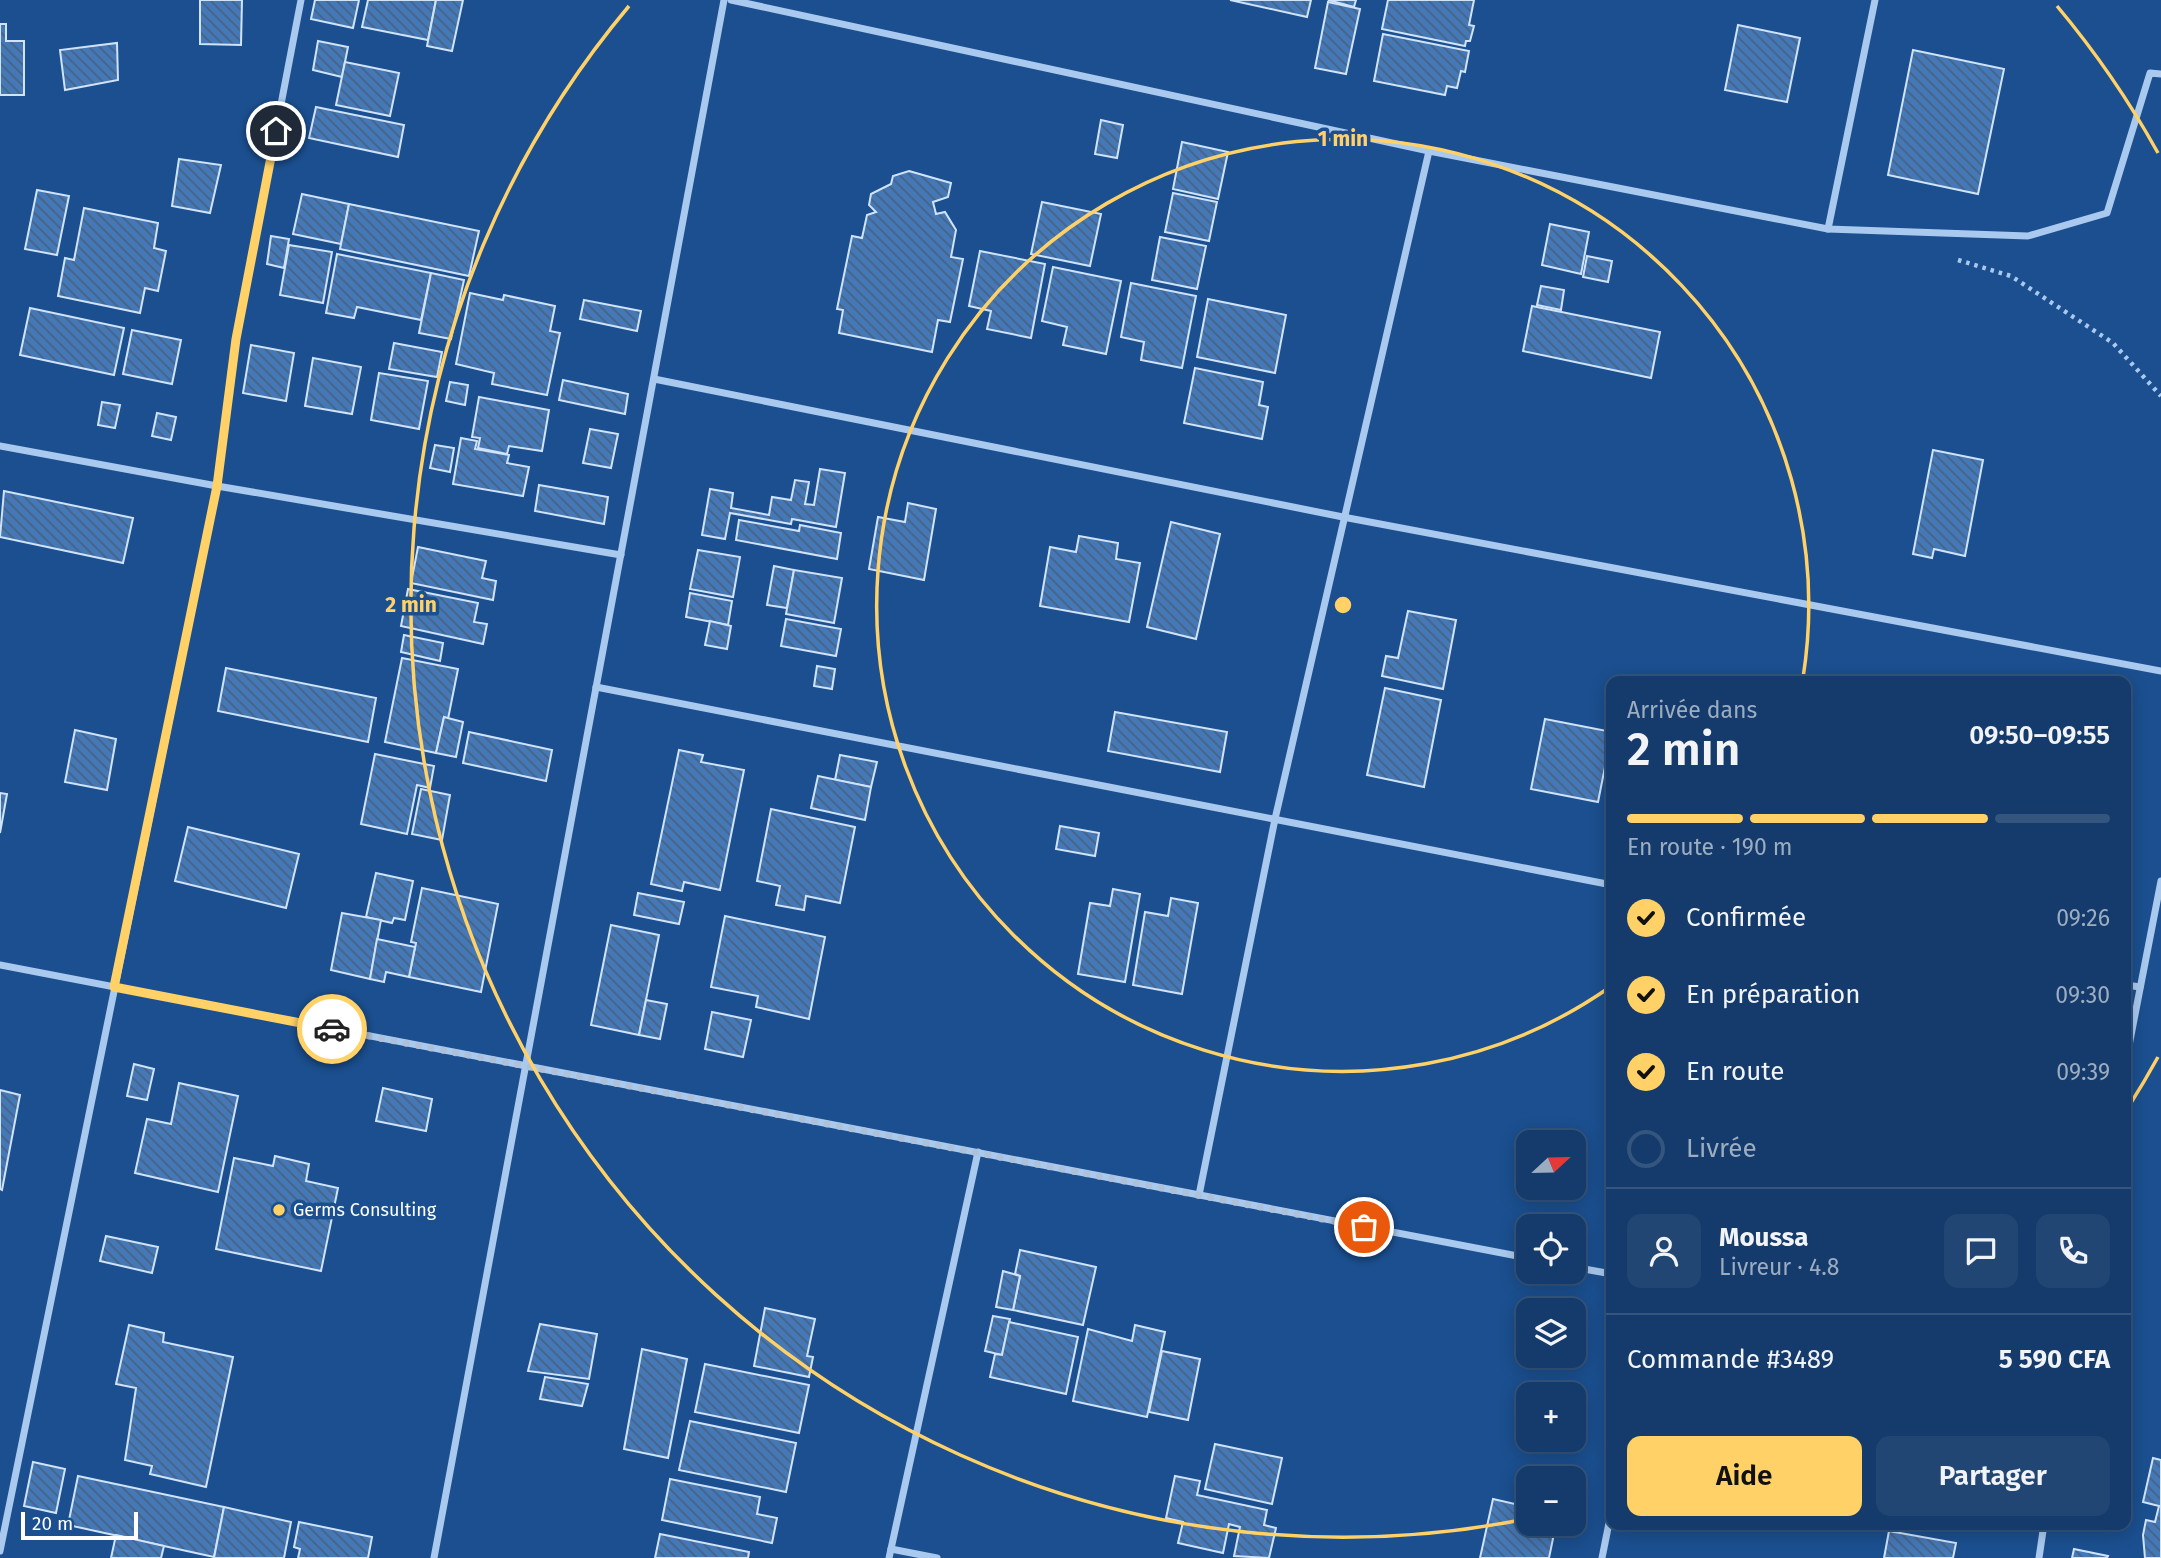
<!DOCTYPE html>
<html lang="fr">
<meta charset="utf-8">
<style>
:root{--surface:#143b6b;--page:#214673;--text:#f1f3f6;--muted:#9dadc1;--line:#33557e;--accent:#ffd166}
body{margin:0;font-family:"Fira Sans",sans-serif;background:var(--page);color:var(--text);height:100vh;display:flex;flex-direction:column;font-size:26px;white-space:nowrap}
*{box-sizing:border-box;margin:0}
p{font-size:23px;color:var(--muted)}
.icon{flex:none;width:38px;height:38px;fill:none;stroke:currentColor;stroke-width:2;stroke-linecap:round;stroke-linejoin:round}
.map{position:relative;flex:1;overflow:hidden}
.side{position:absolute;left:1606px;top:676px;width:525px;height:854px;display:flex;flex-direction:column;background:var(--surface);border-radius:14px;box-shadow:0 4px 18px #0003,0 0 0 2px var(--line)}
.side>*{flex:none}
.needle{width:46px;rotate:68deg}
.fabs{position:absolute;left:1516px;top:1130px;display:grid;gap:14px}
.fabs a{display:grid;place-items:center;width:70px;height:70px;border-radius:14px;background:var(--surface);box-shadow:0 4px 18px #0003,0 0 0 2px var(--line);font-size:35px}
.scale{position:absolute;left:21px;bottom:18px;width:117px;box-sizing:border-box;padding-left:7px;border:4px solid #fff;border-top:0;font-size:19px;line-height:24px;white-space:nowrap;color:#fff;-webkit-text-stroke:5px #1b4f8f;paint-order:stroke}
.pin{position:absolute;display:grid;place-items:center;width:60px;height:60px;color:#fff;margin:-30px;border:4px solid #fff;border-radius:50%;box-shadow:0 2px 7px #0007}
.courier{position:absolute;display:grid;place-items:center;width:70px;height:70px;margin:-35px;border:5px solid #ffd166;border-radius:50%;background:#fff;color:#222;box-shadow:0 2px 9px #0007}
.headline em{font-style:normal;font-weight:600}
.headline div{display:flex;flex-direction:column-reverse}
.headline{display:flex;align-items:center;justify-content:space-between;height:119px;padding:0 21px}
h1{font-size:46px;font-weight:600;line-height:52px}
.bar{display:grid;grid-template-columns:repeat(4,1fr);gap:10px 7px;align-content:center;height:84px;padding:0 21px}
.bar i{height:9px;border-radius:5px;background:var(--line)}
.bar .selected{background:var(--accent)}
.bar p{grid-column:span 4}
.line{display:flex;align-items:center;gap:18px;padding:0 21px;border-top:2px solid var(--line)}
.line div{flex:1}
.round{display:grid;place-items:center;flex:none;width:74px;height:74px;border-radius:14px;background:var(--page)}
ol{padding:0 21px;list-style:none}
li{display:flex;align-items:center;gap:21px;height:77px}
li p{margin-inline-start:auto}
li .icon{padding:7px;border-radius:50%;background:var(--accent);color:#111;stroke-width:4}
li:last-child{color:var(--muted)}
li i{width:38px;height:38px;border:4px solid var(--line);border-radius:50%}
.primary-button{display:flex;gap:14px;margin-top:auto;padding:14px 21px}
.primary-button a{flex:1;height:80px;border-radius:14px;background:var(--accent);color:#111;font-size:28px;font-weight:600;line-height:80px;text-align:center}
.primary-button a+a{background:var(--page);color:var(--text)}
.map>svg:first-child{display:block}
.building{fill:url(#building-back-hatch);stroke:#cfe3fa;stroke-width:2}
.lines{fill:none;stroke-linecap:round;stroke-linejoin:round}
.path{stroke:#a9c9ee;stroke-width:4.5;stroke-dasharray:3.5 5;stroke-linecap:butt}
.minor{stroke:#a9c9ee;stroke-width:7}
.done{stroke:#afc1d8;stroke-width:7;stroke-dasharray:0 12.6}
.route{stroke:#ffd166;stroke-width:9}
.ring{fill:none;stroke:#ffd166;stroke-width:3.5}
.poi-dot{fill:#ffd166;stroke:#1b4f8f;stroke-width:2.5}
.labels{text-anchor:middle;stroke-width:7;stroke-linejoin:round;paint-order:stroke}
.poi-label{font-size:18px;fill:#fff;stroke:#1b4f8f;text-anchor:start}
.centre{fill:#ffd166;stroke:#1b4f8f;stroke-width:3.5}
.ring-label{font-size:21px;text-anchor:middle;font-weight:bold;fill:#ffd166;stroke:#1b4f8f;stroke-width:7;stroke-linejoin:round;paint-order:stroke}
</style>
<div class="map">
<svg width="2161" height="1558" viewBox="0 0 2161 1558">
<defs>
<pattern id="building-back-hatch" width="6" height="6" patternUnits="userSpaceOnUse" patternTransform="scale(1.75)"><rect width="6" height="6" fill="#4478b7"/><path d="M-1 5l2 2M0 0l6 6M5-1l2 2" fill="none" stroke="#486282"/></pattern>
</defs>
<rect width="100%" height="100%" fill="#1b4f8f"/>
<g class="building">
<path d="M 200,0 L 242,0 L 241,45 L 200,44 Z"/>
<path d="M 315,0 L 359,0 L 353,28 L 311,19 Z"/>
<path d="M 368,0 L 436,0 L 428,40 L 362,27 Z"/>
<path d="M 436,0 L 463,0 L 452,51 L 427,46 Z"/>
<path d="M 1230,0 L 1311,0 L 1307,17 Z"/>
<path d="M 1328,0 L 1356,0 L 1354,7 Z"/>
<path d="M 1388,0 L 1474,0 L 1469,25 L 1474,26 L 1470,41 L 1466,41 L 1465,46 L 1382,29 Z"/>
<path d="M 1328,2 L 1360,9 L 1346,74 L 1315,68 Z"/>
<path d="M 0,24 L 6,24 L 6,41 L 24,41 L 24,95 L 0,95 Z"/>
<path d="M 1738,25 L 1800,38 L 1787,102 L 1725,90 Z"/>
<path d="M 1383,34 L 1469,51 L 1465,72 L 1461,71 L 1457,88 L 1447,86 L 1445,95 L 1374,81 Z"/>
<path d="M 318,41 L 348,47 L 342,77 L 313,70 Z"/>
<path d="M 117,43 L 118,80 L 65,90 L 60,50 Z"/>
<path d="M 1913,50 L 2004,69 L 1978,194 L 1888,175 Z"/>
<path d="M 345,62 L 399,73 L 390,116 L 336,105 Z"/>
<path d="M 316,107 L 404,125 L 398,157 L 309,138 Z"/>
<path d="M 1101,120 L 1123,125 L 1117,158 L 1095,154 Z"/>
<path d="M 1182,142 L 1228,152 L 1218,199 L 1173,189 Z"/>
<path d="M 179,159 L 221,165 L 210,213 L 172,206 Z"/>
<path d="M 909,171 L 951,183 L 948,197 L 933,202 L 936,214 L 945,212 L 956,230 L 951,257 L 963,259 L 950,322 L 938,320 L 932,352 L 839,333 L 843,310 L 837,309 L 852,236 L 862,238 L 867,215 L 876,212 L 869,205 L 871,194 L 891,184 L 893,176 Z"/>
<path d="M 37,190 L 69,196 L 57,255 L 25,249 Z"/>
<path d="M 1173,193 L 1217,202 L 1209,241 L 1165,232 Z"/>
<path d="M 302,194 L 349,204 L 341,244 L 293,234 Z"/>
<path d="M 1042,202 L 1101,214 L 1090,266 L 1031,254 Z"/>
<path d="M 349,204 L 479,231 L 469,276 L 340,249 Z"/>
<path d="M 84,208 L 158,223 L 154,248 L 166,251 L 158,291 L 145,288 L 140,313 L 58,296 L 65,258 L 74,260 Z"/>
<path d="M 1550,224 L 1589,232 L 1581,274 L 1542,265 Z"/>
<path d="M 271,236 L 289,239 L 284,268 L 267,264 Z"/>
<path d="M 1160,237 L 1206,246 L 1197,289 L 1152,280 Z"/>
<path d="M 289,245 L 332,252 L 323,303 L 280,295 Z"/>
<path d="M 980,251 L 1045,264 L 1031,338 L 987,329 L 991,311 L 969,306 Z"/>
<path d="M 337,254 L 431,273 L 421,320 L 357,307 L 354,318 L 326,313 Z"/>
<path d="M 1587,256 L 1612,261 L 1608,282 L 1583,277 Z"/>
<path d="M 1053,267 L 1121,281 L 1106,354 L 1063,345 L 1067,327 L 1042,321 Z"/>
<path d="M 431,273 L 464,280 L 451,339 L 419,333 Z"/>
<path d="M 1131,283 L 1196,296 L 1182,368 L 1141,360 L 1144,342 L 1121,337 Z"/>
<path d="M 1541,286 L 1564,290 L 1561,310 L 1537,305 Z"/>
<path d="M 470,293 L 503,300 L 504,295 L 555,306 L 550,331 L 560,333 L 547,395 L 492,384 L 494,373 L 456,364 Z"/>
<path d="M 1208,299 L 1286,315 L 1275,373 L 1197,357 Z"/>
<path d="M 584,300 L 641,311 L 637,331 L 580,319 Z"/>
<path d="M 1532,306 L 1660,332 L 1651,378 L 1523,351 Z"/>
<path d="M 30,308 L 124,328 L 114,375 L 20,355 Z"/>
<path d="M 132,330 L 181,340 L 172,384 L 123,374 Z"/>
<path d="M 394,343 L 442,352 L 437,377 L 389,369 Z"/>
<path d="M 251,345 L 294,353 L 286,401 L 243,393 Z"/>
<path d="M 313,358 L 361,367 L 352,414 L 305,406 Z"/>
<path d="M 1195,368 L 1263,382 L 1259,405 L 1268,407 L 1262,439 L 1184,423 Z"/>
<path d="M 379,373 L 428,381 L 419,429 L 371,420 Z"/>
<path d="M 563,380 L 628,394 L 625,414 L 559,400 Z"/>
<path d="M 450,382 L 468,385 L 465,405 L 446,401 Z"/>
<path d="M 479,397 L 549,410 L 542,451 L 509,446 L 507,454 L 478,448 L 480,438 L 472,437 Z"/>
<path d="M 102,402 L 120,405 L 115,428 L 98,425 Z"/>
<path d="M 157,413 L 176,417 L 171,440 L 152,436 Z"/>
<path d="M 590,429 L 618,434 L 611,468 L 583,463 Z"/>
<path d="M 461,438 L 477,441 L 475,449 L 509,455 L 507,463 L 529,467 L 523,496 L 453,484 Z"/>
<path d="M 435,445 L 454,448 L 450,472 L 430,468 Z"/>
<path d="M 1933,450 L 1983,460 L 1965,556 L 1934,549 L 1932,558 L 1913,554 Z"/>
<path d="M 820,469 L 845,473 L 836,527 L 792,519 L 791,524 L 730,513 L 725,539 L 702,535 L 710,489 L 733,493 L 731,508 L 769,515 L 772,497 L 791,500 L 795,480 L 809,482 L 805,504 L 814,505 Z"/>
<path d="M 539,485 L 608,497 L 604,524 L 535,511 Z"/>
<path d="M 4,491 L 133,518 L 123,563 L 0,537 Z"/>
<path d="M 908,503 L 936,509 L 924,580 L 869,569 L 878,517 L 905,522 Z"/>
<path d="M 739,520 L 799,531 L 800,525 L 841,533 L 837,559 L 736,540 Z"/>
<path d="M 1171,522 L 1220,534 L 1196,639 L 1147,627 Z"/>
<path d="M 1079,536 L 1118,543 L 1116,559 L 1140,563 L 1129,622 L 1040,606 L 1050,547 L 1076,552 Z"/>
<path d="M 418,547 L 486,561 L 482,578 L 496,581 L 493,600 L 411,583 Z"/>
<path d="M 698,550 L 740,557 L 733,597 L 690,589 Z"/>
<path d="M 774,566 L 794,570 L 787,608 L 767,605 Z"/>
<path d="M 794,570 L 842,578 L 834,623 L 786,614 Z"/>
<path d="M 408,589 L 478,603 L 474,622 L 487,624 L 483,644 L 401,626 Z"/>
<path d="M 690,593 L 732,601 L 728,625 L 686,617 Z"/>
<path d="M 1408,611 L 1456,620 L 1443,689 L 1382,676 L 1386,656 L 1398,658 Z"/>
<path d="M 786,619 L 841,629 L 836,656 L 781,646 Z"/>
<path d="M 710,621 L 731,626 L 727,649 L 705,645 Z"/>
<path d="M 404,635 L 443,643 L 440,661 L 401,652 Z"/>
<path d="M 402,658 L 458,669 L 448,719 L 444,717 L 436,753 L 385,742 Z"/>
<path d="M 817,666 L 835,669 L 832,689 L 814,686 Z"/>
<path d="M 226,668 L 376,698 L 368,742 L 218,711 Z"/>
<path d="M 1385,688 L 1441,700 L 1424,787 L 1367,775 Z"/>
<path d="M 1115,712 L 1227,732 L 1220,772 L 1108,751 Z"/>
<path d="M 444,717 L 463,722 L 456,757 L 436,753 Z"/>
<path d="M 1545,719 L 1612,732 L 1598,802 L 1531,789 Z"/>
<path d="M 75,730 L 116,739 L 107,790 L 65,782 Z"/>
<path d="M 469,732 L 552,750 L 546,781 L 463,763 Z"/>
<path d="M 679,750 L 703,755 L 701,762 L 744,770 L 720,890 L 684,882 L 682,891 L 651,884 Z"/>
<path d="M 375,754 L 434,766 L 430,788 L 417,785 L 407,834 L 361,824 Z"/>
<path d="M 840,755 L 877,762 L 871,787 L 835,780 Z"/>
<path d="M 818,776 L 871,787 L 865,820 L 811,808 Z"/>
<path d="M 421,789 L 450,795 L 442,840 L 412,834 Z"/>
<path d="M 0,793 L 7,794 L 0,833 Z"/>
<path d="M 771,809 L 855,827 L 840,903 L 806,896 L 804,910 L 776,905 L 780,886 L 757,881 Z"/>
<path d="M 1060,826 L 1099,833 L 1095,856 L 1056,849 Z"/>
<path d="M 188,827 L 299,854 L 286,908 L 175,881 Z"/>
<path d="M 376,873 L 413,881 L 405,920 L 394,918 L 392,923 L 366,917 Z"/>
<path d="M 422,888 L 498,904 L 481,992 L 409,977 L 416,943 L 411,942 Z"/>
<path d="M 1113,889 L 1140,894 L 1125,982 L 1078,974 L 1090,903 L 1110,906 Z"/>
<path d="M 638,893 L 684,902 L 679,924 L 634,915 Z"/>
<path d="M 1171,898 L 1198,903 L 1182,994 L 1133,985 L 1145,912 L 1168,916 Z"/>
<path d="M 342,913 L 381,920 L 370,979 L 331,970 Z"/>
<path d="M 725,916 L 825,937 L 809,1019 L 756,1007 L 758,996 L 711,987 Z"/>
<path d="M 611,925 L 659,935 L 639,1035 L 591,1025 Z"/>
<path d="M 377,939 L 415,947 L 409,977 L 386,972 L 384,982 L 370,979 Z"/>
<path d="M 646,1000 L 667,1004 L 660,1039 L 639,1035 Z"/>
<path d="M 712,1012 L 751,1020 L 743,1057 L 705,1049 Z"/>
<path d="M 134,1064 L 154,1069 L 147,1100 L 127,1096 Z"/>
<path d="M 179,1083 L 238,1096 L 218,1192 L 135,1173 L 147,1119 L 171,1124 Z"/>
<path d="M 383,1088 L 432,1099 L 426,1131 L 376,1121 Z"/>
<path d="M 0,1090 L 20,1095 L 2,1190 L 0,1189 Z"/>
<path d="M 275,1156 L 309,1164 L 306,1181 L 338,1188 L 321,1271 L 216,1249 L 234,1158 L 273,1166 Z"/>
<path d="M 106,1236 L 158,1247 L 152,1273 L 100,1261 Z"/>
<path d="M 1020,1250 L 1096,1267 L 1083,1325 L 1013,1310 L 1020,1276 L 1015,1274 Z"/>
<path d="M 1003,1271 L 1020,1276 L 1013,1310 L 996,1307 Z"/>
<path d="M 765,1308 L 815,1319 L 807,1356 L 813,1357 L 809,1377 L 754,1366 Z"/>
<path d="M 993,1316 L 1010,1319 L 1002,1355 L 985,1351 Z"/>
<path d="M 1009,1322 L 1078,1337 L 1066,1394 L 990,1377 L 995,1354 L 1002,1355 Z"/>
<path d="M 540,1324 L 597,1334 L 589,1379 L 528,1371 Z"/>
<path d="M 129,1325 L 164,1333 L 163,1342 L 233,1357 L 206,1487 L 150,1474 L 152,1466 L 125,1460 L 136,1388 L 116,1384 Z"/>
<path d="M 1135,1325 L 1165,1332 L 1147,1417 L 1073,1401 L 1088,1329 L 1132,1341 Z"/>
<path d="M 642,1349 L 687,1359 L 668,1458 L 624,1449 Z"/>
<path d="M 1162,1351 L 1200,1359 L 1188,1420 L 1149,1412 Z"/>
<path d="M 705,1364 L 809,1385 L 799,1433 L 695,1412 Z"/>
<path d="M 545,1377 L 588,1384 L 582,1406 L 540,1399 Z"/>
<path d="M 690,1421 L 796,1443 L 786,1492 L 679,1470 Z"/>
<path d="M 1215,1444 L 1282,1458 L 1272,1504 L 1205,1489 Z"/>
<path d="M 2153,1458 L 2161,1460 L 2161,1558 L 2145,1558 L 2143,1535 L 2146,1520 L 2155,1522 L 2159,1506 L 2143,1502 Z"/>
<path d="M 33,1462 L 65,1469 L 56,1513 L 24,1506 Z"/>
<path d="M 78,1476 L 224,1507 L 214,1557 L 68,1525 Z"/>
<path d="M 1175,1476 L 1200,1481 L 1197,1495 L 1267,1510 L 1264,1525 L 1276,1528 L 1269,1558 L 1234,1556 L 1240,1527 L 1229,1524 L 1223,1553 L 1178,1543 L 1183,1522 L 1166,1518 Z"/>
<path d="M 670,1479 L 760,1497 L 757,1514 L 777,1518 L 772,1543 L 662,1520 Z"/>
<path d="M 1493,1499 L 1528,1507 L 1528,1524 L 1556,1524 L 1549,1558 L 1480,1558 Z"/>
<path d="M 224,1507 L 291,1522 L 284,1558 L 214,1558 Z"/>
<path d="M 299,1522 L 372,1537 L 368,1558 L 298,1558 L 300,1549 L 294,1547 Z"/>
<path d="M 1889,1531 L 1956,1543 L 1953,1558 L 1884,1558 Z"/>
<path d="M 660,1534 L 749,1552 L 748,1558 L 655,1558 Z"/>
<path d="M 116,1535 L 164,1546 L 161,1558 L 111,1558 Z"/>
<path d="M 2074,1549 L 2108,1556 L 2107,1558 L 2072,1558 Z"/>
</g>
<g class="lines">
<path class="path" d="M 1958,260 L 2011,276 L 2113,343 L 2161,396"/>
<g class="minor">
<path d="M 731,0 L 1429,151 L 1828,229 L 2028,236 L 2107,213 L 2150,73 L 2161,74"/>
<path d="M 1828,229 L 1875,0"/>
<path d="M 654,379 L 1343,517 L 2161,671"/>
<path d="M 0,446 L 217,486 L 621,555"/>
<path d="M 596,687 L 1612,885"/>
<path d="M 0,965 L 1528,1258"/>
<path d="M 2126,985 L 2140,987"/>
<path d="M 2126,1061 L 2161,881"/>
<path d="M 1199,1195 L 1275,819 L 1429,151"/>
<path d="M 1573,1267 L 1612,1274"/>
<path d="M 891,1549 L 937,1558"/>
<path d="M 0,1551 L 217,486 L 236,339 L 301,0"/>
<path d="M 434,1558 L 724,0"/>
<path d="M 889,1558 L 978,1152"/>
<path d="M 1602,1558 L 1612,1508"/>
<path d="M 2039,1558 L 2044,1524"/>
</g>
</g>
<g class="lines">
<path class="done" d="M 332,1029 L 1364,1227"/>
<path class="route" d="M 276,131 L 236,339 L 217,486 L 114,987 L 332,1029"/>
</g>
<g class="ring">
<path d="M1610 987A466 466 0 1 1 1803 678"/>
<path d="M2158 1057A932 932 0 0 1 2129 1106M1521 1520A932 932 0 0 1 629 6M2057 6A932 932 0 0 1 2158 153"/>
</g>
<circle class="poi-dot" cx="279" cy="1210" r="7"/>
<g class="labels">
<g class="poi-label">
<text x="293" y="1216">Germs Consulting</text>
</g>
</g>
<circle cx="1343" cy="605" r="10" class="centre"/>
<g class="ring-label">
<text x="1343" y="146">1 min</text>
<text x="411" y="612">2 min</text>
</g>
</svg>
<div class="fabs">
<a><svg class="needle" viewBox="-14 -14 28 28"><path d="M0-13l5 13h-10z" fill="#e53935"/><path d="M0 13l5-13h-10z" fill="#9dadc1"/></svg></a>
<a><svg class="icon" aria-label="locate" viewBox="0 0 24 24"><circle cx="12" cy="12" r="6"/><path d="M12 2v4M12 18v4M2 12h4M18 12h4"/></svg></a>
<a><svg class="icon" aria-label="layers" viewBox="0 0 24 24"><path d="M12 4l9 5-9 5-9-5zM3 14l9 5 9-5"/></svg></a>
<a>+</a>
<a>−</a>
</div>
<div class="scale">20 m</div>
<div class="pin" style="left:1364px;top:1227px;background:#ea580c"><svg class="icon" aria-label="bag" viewBox="0 0 24 24"><path d="M5 8h14l-1 12H6zM9 8a3 3 0 0 1 6 0"/></svg></div>
<div class="pin" style="left:276px;top:131px;background:#1f2937"><svg class="icon" aria-label="home" viewBox="0 0 24 24"><path d="M3 11l9-7 9 7M6 9v11h12V9"/></svg></div>
<div class="courier" style="left:332px;top:1029px"><svg class="icon" aria-label="car" viewBox="0 0 24 24"><path d="M5 17H2v-5l4-1 3-4h7l3 4 3 1v5h-3M9 17h6M6 11h13"/><circle cx="7" cy="17" r="2"/><circle cx="17" cy="17" r="2"/></svg></div>
<section class="side">
<div class="headline"><div><h1>2 min</h1><p>Arrivée dans</p></div><em>09:50–09:55</em></div>
<div class="bar"><i class="selected"></i><i class="selected"></i><i class="selected"></i><i></i><p>En route · 190 m</p></div>
<ol>
<li><svg class="icon" aria-label="check" viewBox="0 0 24 24"><path d="M5 12l5 5 9-10"/></svg>Confirmée<p>09:26</p></li>
<li><svg class="icon" aria-label="check" viewBox="0 0 24 24"><path d="M5 12l5 5 9-10"/></svg>En préparation<p>09:30</p></li>
<li><svg class="icon" aria-label="check" viewBox="0 0 24 24"><path d="M5 12l5 5 9-10"/></svg>En route<p>09:39</p></li>
<li><i></i>Livrée</li>
</ol>
<div class="line" style="height:126px"><a class="round"><svg class="icon" aria-label="person" viewBox="0 0 24 24"><circle cx="12" cy="8" r="4"/><path d="M4 21q1-7 8-7t8 7"/></svg></a><div><b>Moussa</b><p>Livreur · 4.8</p></div><a class="round"><svg class="icon" aria-label="chat" viewBox="0 0 24 24"><path d="M4 5h16v11H9l-5 4z"/></svg></a><a class="round"><svg class="icon" aria-label="phone" viewBox="0 0 24 24"><path d="M5 4h4l2 5-3 2q2 4 5 5l2-3 5 2v4C11 20 4 13 5 4z"/></svg></a></div>
<div class="line" style="height:91px"><div>Commande #3489</div><b>5 590 CFA</b></div>
<div class="primary-button"><a>Aide</a><a>Partager</a></div>
</section>
</div>
